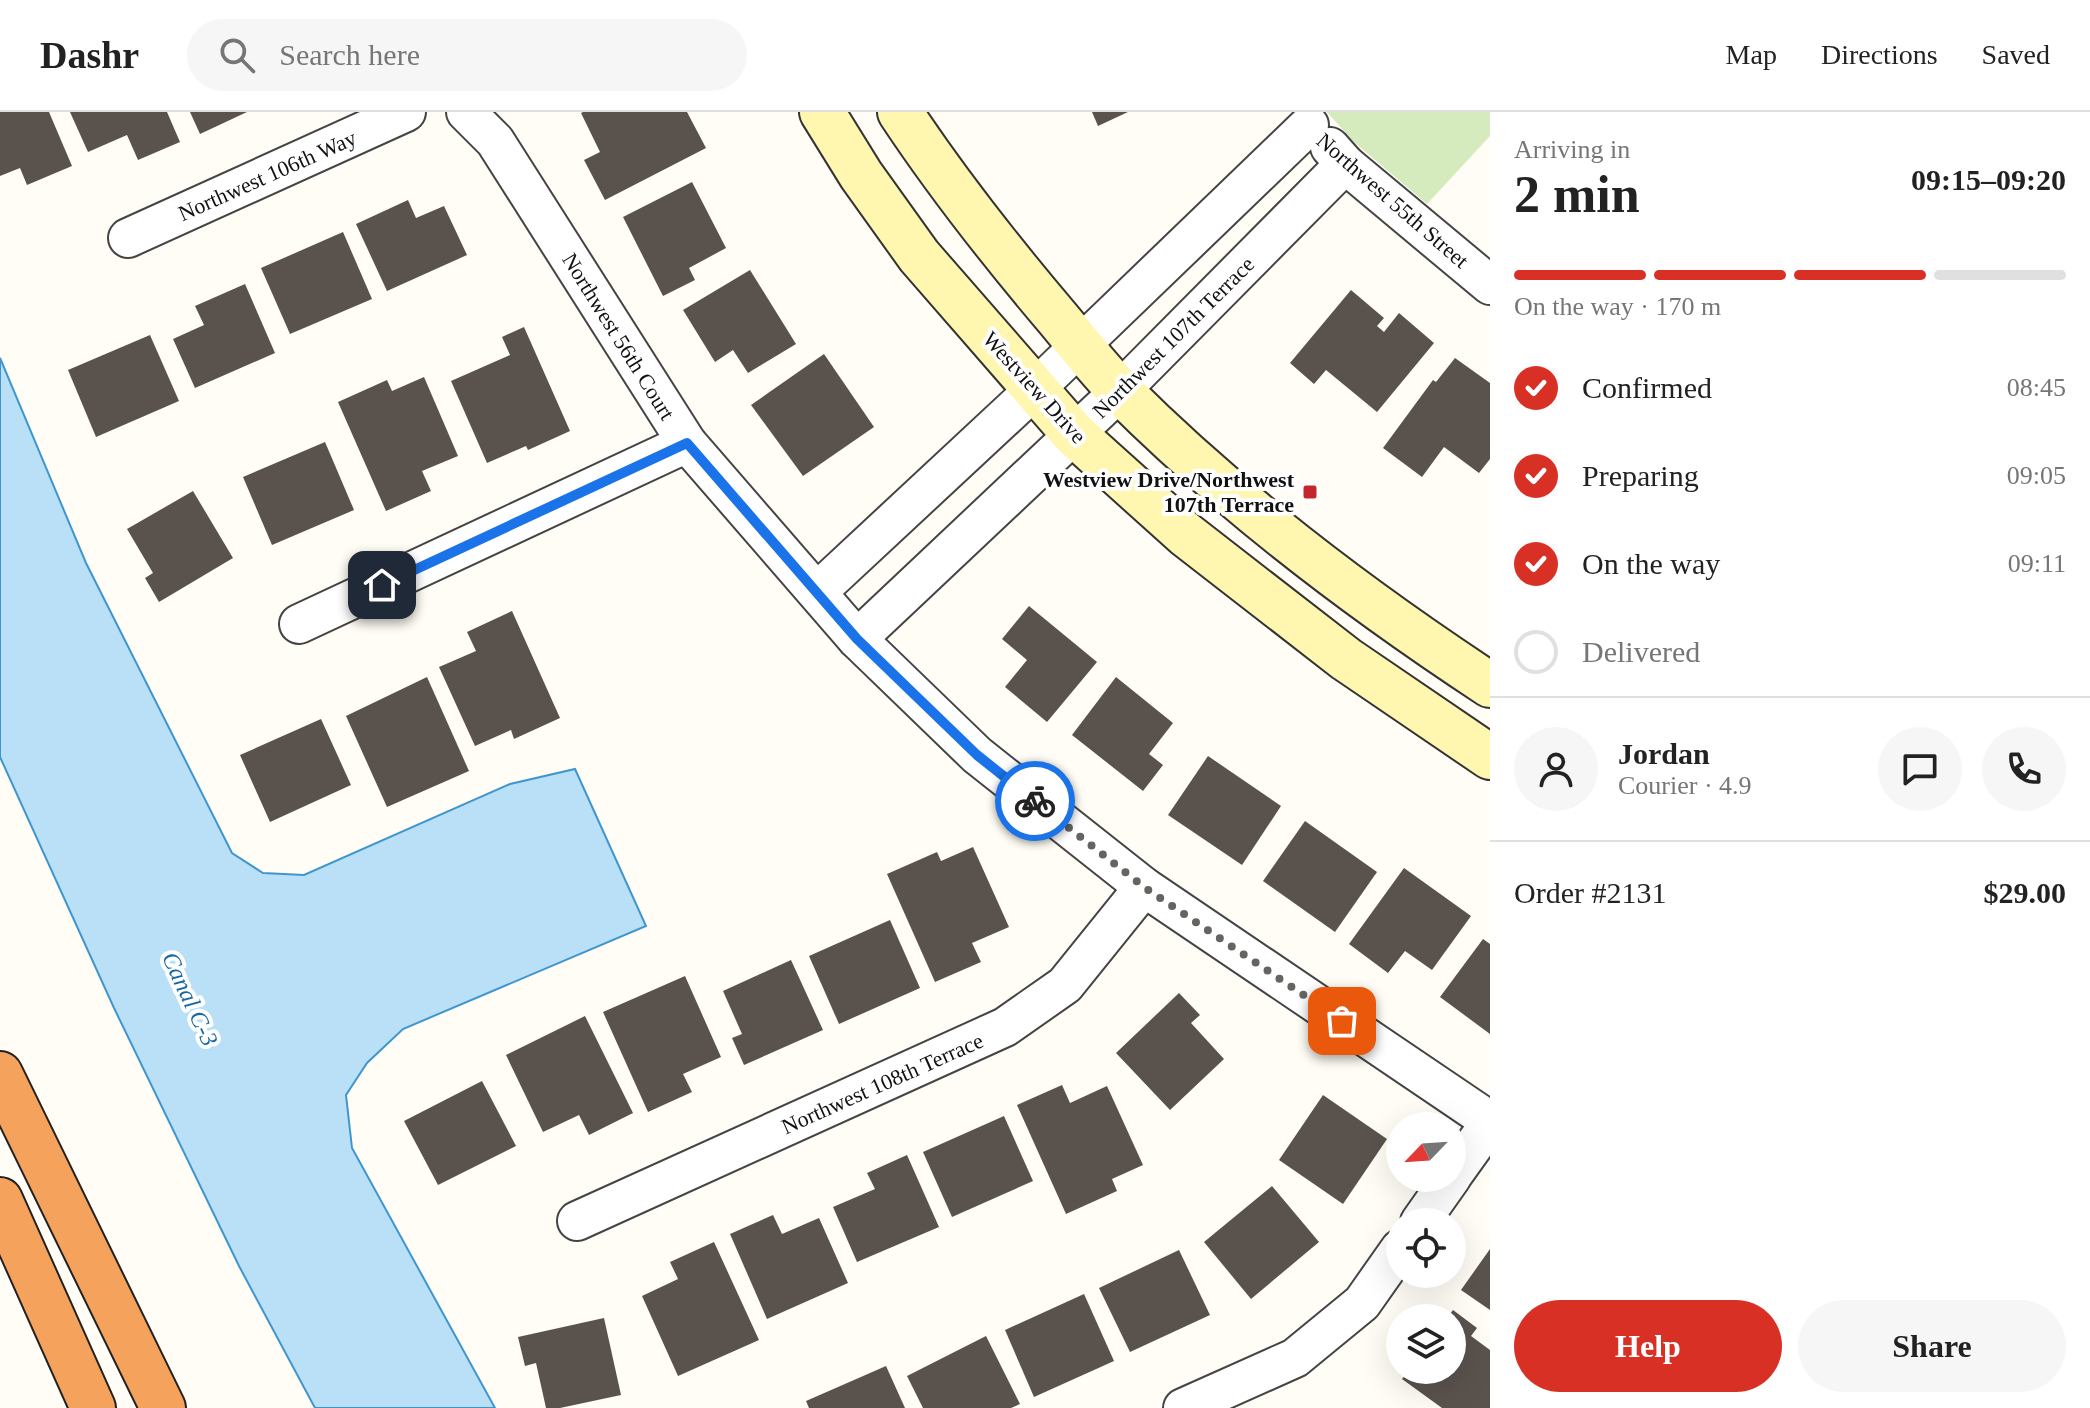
<!DOCTYPE html>
<meta charset="utf-8">
<style>
:root{--surface:#fff;--page:#f6f6f6;--text:#222;--muted:#767676;--line:#e0e0e0;--accent:#d93025}
body{margin:0;font-family:"Times New Roman",serif;background:var(--page);color:var(--text);height:100vh;display:flex;flex-direction:column;font-size:30px;white-space:nowrap}
*{box-sizing:border-box;margin:0}
p{font-size:26px;color:var(--muted)}
.icon{flex:none;width:44px;height:44px;fill:none;stroke:currentColor;stroke-width:2;stroke-linecap:round;stroke-linejoin:round}
.map{position:relative;flex:1;overflow:hidden}
.panel{display:flex;flex-direction:column;background:var(--surface);width:600px}
.panel>*{flex:none}
.needle{width:52px;rotate:245deg}
.fabs{position:absolute;left:1386px;top:1000px;display:grid;gap:16px}
.fabs a{display:grid;place-items:center;width:80px;height:80px;border-radius:50%;background:var(--surface);box-shadow:0 8px 32px #0002;font-size:40px}
.pin{position:absolute;display:grid;place-items:center;width:68px;height:68px;color:#fff;margin:-34px;border-radius:16px;box-shadow:0 4px 12px #0006}
.courier{position:absolute;display:grid;place-items:center;width:80px;height:80px;margin:-40px;border:6px solid #1a73e8;border-radius:50%;background:#fff;color:#222;box-shadow:0 2px 10px #0007}
.overview em{font-style:normal;font-weight:700}
.overview div{display:flex;flex-direction:column-reverse}
.overview{display:flex;align-items:center;justify-content:space-between;height:136px;padding:0 24px}
h1{font-size:52px;font-weight:700;line-height:60px}
.bar{display:grid;grid-template-columns:repeat(4,1fr);gap:12px 8px;align-content:center;height:96px;padding:0 24px}
.bar i{height:10px;border-radius:6px;background:var(--line)}
.bar .current{background:var(--accent)}
.bar p{grid-column:span 4}
.line{display:flex;align-items:center;gap:20px;padding:0 24px;border-top:2px solid var(--line)}
.line div{flex:1}
.round{display:grid;place-items:center;flex:none;width:84px;height:84px;border-radius:42px;background:var(--page)}
ol{padding:0 24px;list-style:none}
li{display:flex;align-items:center;gap:24px;height:88px}
li p{margin-inline-start:auto}
li .icon{padding:8px;border-radius:50%;background:var(--accent);color:#fff;stroke-width:4}
li:last-child{color:var(--muted)}
li i{width:44px;height:44px;border:4px solid var(--line);border-radius:50%}
.primary-button{display:flex;gap:16px;margin-top:auto;padding:16px 24px}
.primary-button a{flex:1;height:92px;border-radius:48px;background:var(--accent);color:#fff;font-size:32px;font-weight:700;line-height:92px;text-align:center}
.primary-button a+a{background:var(--page);color:var(--text)}
header{display:flex;align-items:center;gap:48px;box-sizing:border-box;height:112px;padding:0 40px;background:var(--surface);border-bottom:2px solid var(--line)}
header strong{font-size:38px}
nav{display:flex;gap:44px;margin-inline-start:auto;font-size:28px}
.search{width:560px;height:72px;background:var(--page);display:flex;align-items:center;gap:20px;box-sizing:border-box;padding:0 28px;border-radius:44px;color:var(--muted);font-size:30px}
main{display:flex;flex:1;min-height:0}
.map>svg:first-child{display:block}
.green{fill:#d5ebbd}
.water{fill:#b9e0f7;stroke:#3f96cf;stroke-width:2}
.building{fill:#5a524d}
.lines{fill:none;stroke-linecap:round;stroke-linejoin:round}
.street-casing{stroke:#444;stroke-width:42}
.secondary-casing{stroke:#333;stroke-width:48}
.highway-casing{stroke:#222;stroke-width:48}
.street{stroke:#fff;stroke-width:38}
.secondary{stroke:#fff6b0;stroke-width:44}
.highway{stroke:#f5a25d;stroke-width:44}
.done{stroke:#646461;stroke-width:8;stroke-dasharray:0 14.4}
.route{stroke:#1a73e8;stroke-width:10}
.poi-dot{fill:#c4262e;stroke:#fff;stroke-width:3}
.labels{text-anchor:middle;stroke-width:8;stroke-linejoin:round;paint-order:stroke}
.street-label{font-size:22px;fill:#111;stroke:#fff}
.poi-label{font-size:22px;font-weight:bold;fill:#111;stroke:#fff;text-anchor:end}
.water-label{font-size:24px;font-style:italic;fill:#1768a6;stroke:#fff}
</style>
<header>
<strong>Dashr</strong>
<div class="search"><svg class="icon" aria-label="search" viewBox="0 0 24 24"><circle cx="10" cy="10" r="6"/><path d="M15 15l6 6"/></svg>Search here</div>
<nav><a>Map</a><a>Directions</a><a>Saved</a></nav>
</header>
<main>
<div class="map">
<svg width="1490" height="1296" viewBox="0 0 1490 1296">
<rect width="100%" height="100%" fill="#fffdf5"/>
<path class="green" d="M 1327,0 L 1490,0 L 1490,24 L 1427,92 L 1354,30 Z"/>
<path class="water" d="M 0,246 L 86,451 L 232,741 L 263,761 L 304,763 L 510,672 L 575,657 L 646,814 L 403,917 L 367,951 L 346,983 L 352,1036 L 495,1296 L 315,1296 L 239,1154 L 114,896 L 0,645 Z"/>
<g class="building">
<path d="M 0,0 L 49,0 L 72,54 L 27,73 L 20,56 L 0,64 Z"/>
<path d="M 70,0 L 167,0 L 180,30 L 138,48 L 127,23 L 88,40 Z"/>
<path d="M 190,0 L 247,0 L 200,22 Z"/>
<path d="M 583,0 L 687,0 L 706,36 L 605,88 L 584,48 L 600,40 L 581,1 Z"/>
<path d="M 1092,0 L 1128,0 L 1098,14 Z"/>
<path d="M 692,70 L 726,136 L 689,156 L 695,168 L 663,184 L 623,105 Z"/>
<path d="M 408,88 L 416,106 L 444,94 L 467,143 L 387,179 L 356,112 Z"/>
<path d="M 343,120 L 372,187 L 290,222 L 261,156 Z"/>
<path d="M 750,158 L 796,232 L 748,261 L 733,238 L 715,250 L 683,198 Z"/>
<path d="M 245,172 L 275,241 L 195,276 L 173,227 L 204,213 L 195,194 Z"/>
<path d="M 1351,178 L 1384,206 L 1377,214 L 1384,220 L 1399,201 L 1434,231 L 1377,300 L 1326,258 L 1314,272 L 1290,251 Z"/>
<path d="M 524,215 L 570,319 L 528,338 L 526,334 L 487,351 L 451,269 L 510,243 L 502,225 Z"/>
<path d="M 150,223 L 179,289 L 96,325 L 68,258 Z"/>
<path d="M 824,242 L 874,315 L 803,364 L 751,293 Z"/>
<path d="M 1455,246 L 1490,271 L 1490,347 L 1479,361 L 1444,335 L 1422,365 L 1383,336 L 1433,268 L 1436,270 Z"/>
<path d="M 424,265 L 458,344 L 422,359 L 431,379 L 386,399 L 338,290 L 387,268 L 392,279 Z"/>
<path d="M 325,330 L 354,398 L 272,433 L 243,365 Z"/>
<path d="M 193,379 L 233,446 L 159,490 L 145,466 L 153,461 L 127,417 Z"/>
<path d="M 1029,494 L 1097,550 L 1047,610 L 1005,575 L 1027,548 L 1002,527 Z"/>
<path d="M 512,499 L 560,606 L 514,627 L 511,618 L 475,634 L 439,555 L 476,539 L 467,520 Z"/>
<path d="M 427,565 L 469,659 L 387,695 L 346,604 Z"/>
<path d="M 1116,565 L 1173,611 L 1149,642 L 1163,653 L 1143,679 L 1072,623 Z"/>
<path d="M 321,607 L 351,673 L 270,710 L 240,643 Z"/>
<path d="M 1208,644 L 1281,694 L 1242,753 L 1168,703 Z"/>
<path d="M 1305,709 L 1377,760 L 1335,820 L 1263,769 Z"/>
<path d="M 973,735 L 1009,815 L 972,831 L 981,850 L 935,870 L 887,762 L 937,740 L 941,749 Z"/>
<path d="M 1404,756 L 1471,804 L 1432,858 L 1405,839 L 1388,861 L 1349,832 Z"/>
<path d="M 890,808 L 920,876 L 839,912 L 809,844 Z"/>
<path d="M 1483,827 L 1490,832 L 1490,922 L 1440,885 Z"/>
<path d="M 791,848 L 823,918 L 744,953 L 732,926 L 742,922 L 723,879 Z"/>
<path d="M 685,864 L 721,945 L 683,962 L 692,980 L 648,1000 L 603,900 Z"/>
<path d="M 1179,881 L 1200,903 L 1191,911 L 1224,947 L 1170,998 L 1116,941 Z"/>
<path d="M 585,904 L 633,1001 L 589,1023 L 579,1003 L 543,1020 L 506,943 Z"/>
<path d="M 482,969 L 516,1034 L 438,1073 L 404,1009 Z"/>
<path d="M 1062,973 L 1070,991 L 1107,974 L 1143,1053 L 1112,1067 L 1117,1079 L 1066,1102 L 1017,993 Z"/>
<path d="M 1323,983 L 1387,1027 L 1343,1092 L 1279,1048 Z"/>
<path d="M 1004,1004 L 1033,1069 L 952,1105 L 923,1040 Z"/>
<path d="M 907,1043 L 939,1115 L 857,1150 L 833,1095 L 875,1077 L 867,1061 Z"/>
<path d="M 1272,1074 L 1319,1130 L 1251,1187 L 1204,1130 Z"/>
<path d="M 773,1103 L 782,1122 L 819,1106 L 848,1171 L 767,1207 L 730,1122 Z"/>
<path d="M 714,1130 L 759,1228 L 678,1264 L 642,1184 L 678,1167 L 670,1150 Z"/>
<path d="M 1490,1137 L 1490,1198 L 1461,1178 Z"/>
<path d="M 1179,1138 L 1210,1203 L 1130,1240 L 1099,1176 Z"/>
<path d="M 1084,1182 L 1114,1249 L 1034,1285 L 1005,1218 Z"/>
<path d="M 1453,1198 L 1477,1216 L 1471,1224 L 1490,1238 L 1490,1296 L 1442,1296 L 1402,1267 L 1409,1258 L 1452,1258 L 1452,1206 L 1447,1206 Z"/>
<path d="M 604,1206 L 621,1283 L 560,1296 L 546,1296 L 536,1251 L 525,1254 L 518,1225 Z"/>
<path d="M 986,1224 L 1020,1292 L 1011,1296 L 923,1296 L 907,1264 Z"/>
<path d="M 886,1254 L 905,1296 L 809,1296 L 806,1289 Z"/>
</g>
<g class="lines">
<g class="street-casing">
<g id="street">
<path d="M 466,0 L 495,29 L 687,331 L 857,527 L 977,643 L 1144,775 L 1490,1009"/>
<path d="M 1330,35 L 1345,52 L 1490,173"/>
<path d="M 128,126 L 406,0"/>
<path d="M 817,480 L 1035,277 L 1309,13"/>
<path d="M 299,512 L 687,331"/>
<path d="M 857,527 L 1120,279 L 1345,52"/>
<path d="M 1452,1064 L 1490,1011"/>
<path d="M 577,1109 L 1005,915 L 1065,873 L 1144,775"/>
<path d="M 1420,1110 L 1451,1066"/>
<path d="M 1183,1296 L 1295,1246 L 1362,1191 L 1400,1137"/>
</g>
</g>
<g class="secondary-casing">
<g id="secondary">
<path d="M 822,0 L 861,63 L 919,144 L 1075,323 L 1185,422 L 1346,547 L 1490,645"/>
<path d="M 900,0 C 947,71 999,137 1054,202 C 1076,228 1097,256 1121,280 C 1232,391 1359,487 1490,573"/>
</g>
</g>
<g class="highway-casing">
<g id="highway">
<path d="M 0,962 L 163,1296"/>
<path d="M 0,1088 L 93,1296"/>
</g>
</g>
<use href="#street" class="street"/>
<use href="#secondary" class="secondary"/>
<use href="#highway" class="highway"/>
</g>
<g class="lines">
<path class="done" d="M 1035,689 L 1144,775 L 1342,909"/>
<path class="route" d="M 382,473 L 687,331 L 857,527 L 977,643 L 1035,689"/>
</g>
<rect class="poi-dot" x="1302" y="372" width="16" height="16" rx="4"/>
<g class="labels">
<g class="street-label">
<text transform="translate(267 63) rotate(-24)" y="8">Northwest 106th Way</text>
<text transform="translate(1393 88) rotate(41)" y="8">Northwest 55th Street</text>
<text transform="translate(619 224) rotate(58)" y="8">Northwest 56th Court</text>
<text transform="translate(1173 225) rotate(-45)" y="8">Northwest 107th Terrace</text>
<text transform="translate(1035 275) rotate(48)" y="8">Westview Drive</text>
<text transform="translate(882 971) rotate(-24)" y="8">Northwest 108th Terrace</text>
</g>
<g class="poi-label">
<text x="1294" y="375">Westview Drive/Northwest<tspan x="1294" dy="25">107th Terrace</tspan></text>
</g>
<g class="water-label">
<text transform="translate(190 887) rotate(65)" y="8">Canal C-3</text>
</g>
</g>
</svg>
<div class="fabs">
<a><svg class="needle" viewBox="-14 -14 28 28"><path d="M0-13l5 13h-10z" fill="#e53935"/><path d="M0 13l5-13h-10z" fill="#767676"/></svg></a>
<a><svg class="icon" aria-label="locate" viewBox="0 0 24 24"><circle cx="12" cy="12" r="6"/><path d="M12 2v4M12 18v4M2 12h4M18 12h4"/></svg></a>
<a><svg class="icon" aria-label="layers" viewBox="0 0 24 24"><path d="M12 4l9 5-9 5-9-5zM3 14l9 5 9-5"/></svg></a>
</div>
<div class="pin" style="left:1342px;top:909px;background:#ea580c"><svg class="icon" aria-label="bag" viewBox="0 0 24 24"><path d="M5 8h14l-1 12H6zM9 8a3 3 0 0 1 6 0"/></svg></div>
<div class="pin" style="left:382px;top:473px;background:#1f2937"><svg class="icon" aria-label="home" viewBox="0 0 24 24"><path d="M3 11l9-7 9 7M6 9v11h12V9"/></svg></div>
<div class="courier" style="left:1035px;top:689px"><svg class="icon" aria-label="bike" viewBox="0 0 24 24"><circle cx="6" cy="16" r="4"/><circle cx="18" cy="16" r="4"/><path d="M6 16l4-8h5l3 8M10 8l3 8H6M13 5h3"/></svg></div>
</div>
<section class="panel">
<div class="overview"><div><h1>2 min</h1><p>Arriving in</p></div><em>09:15–09:20</em></div>
<div class="bar"><i class="current"></i><i class="current"></i><i class="current"></i><i></i><p>On the way · 170 m</p></div>
<ol>
<li><svg class="icon" aria-label="check" viewBox="0 0 24 24"><path d="M5 12l5 5 9-10"/></svg>Confirmed<p>08:45</p></li>
<li><svg class="icon" aria-label="check" viewBox="0 0 24 24"><path d="M5 12l5 5 9-10"/></svg>Preparing<p>09:05</p></li>
<li><svg class="icon" aria-label="check" viewBox="0 0 24 24"><path d="M5 12l5 5 9-10"/></svg>On the way<p>09:11</p></li>
<li><i></i>Delivered</li>
</ol>
<div class="line" style="height:144px"><a class="round"><svg class="icon" aria-label="person" viewBox="0 0 24 24"><circle cx="12" cy="8" r="4"/><path d="M4 21q1-7 8-7t8 7"/></svg></a><div><b>Jordan</b><p>Courier · 4.9</p></div><a class="round"><svg class="icon" aria-label="chat" viewBox="0 0 24 24"><path d="M4 5h16v11H9l-5 4z"/></svg></a><a class="round"><svg class="icon" aria-label="phone" viewBox="0 0 24 24"><path d="M5 4h4l2 5-3 2q2 4 5 5l2-3 5 2v4C11 20 4 13 5 4z"/></svg></a></div>
<div class="line" style="height:104px"><div>Order #2131</div><b>$29.00</b></div>
<div class="primary-button"><a>Help</a><a>Share</a></div>
</section>
</main>
